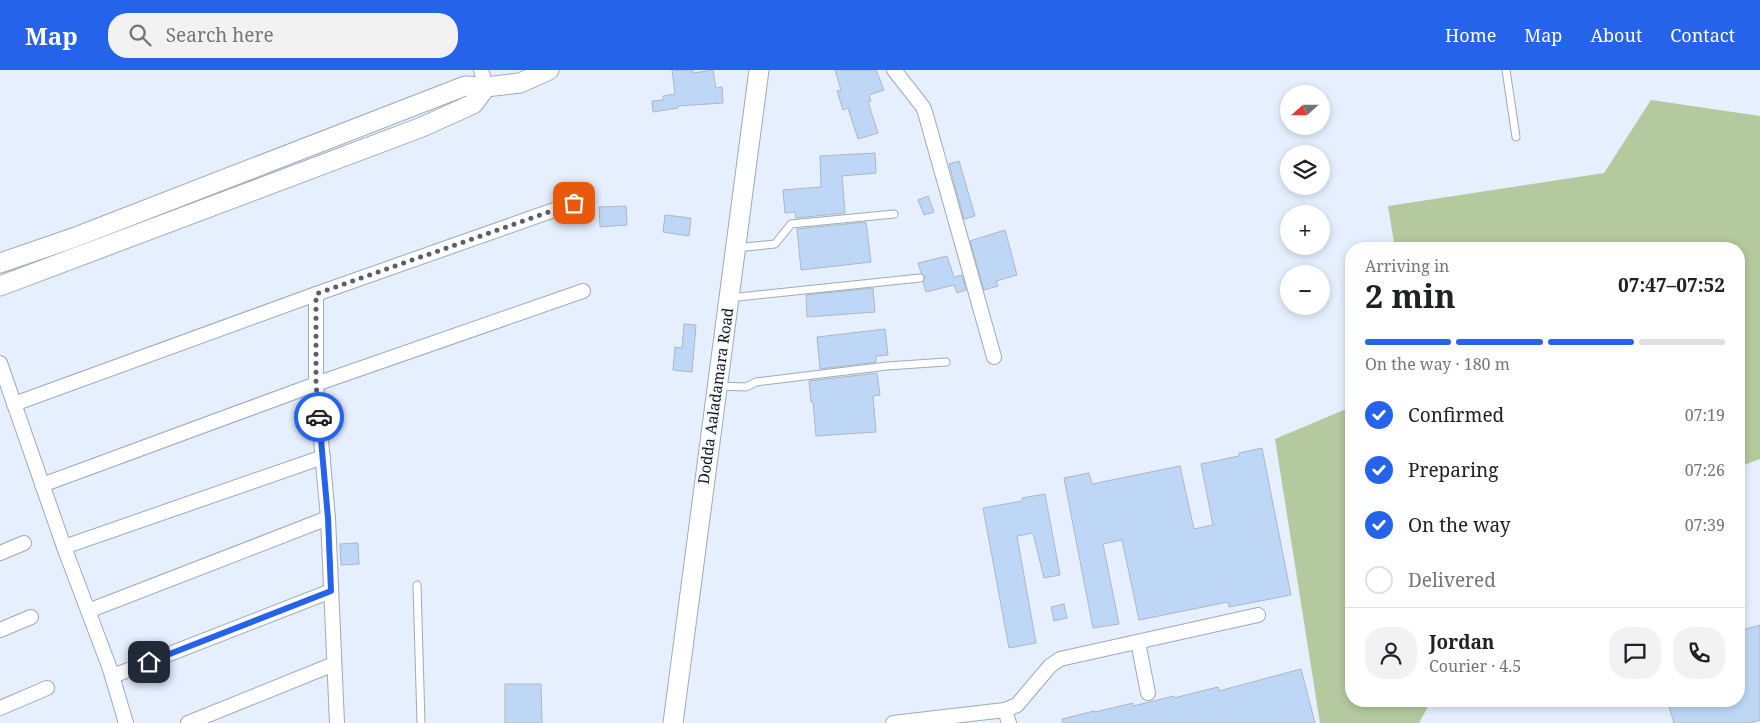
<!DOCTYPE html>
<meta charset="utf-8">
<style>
:root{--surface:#fff;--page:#f2f2f2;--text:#202124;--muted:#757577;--line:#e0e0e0;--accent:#2563eb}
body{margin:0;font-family:"Noto Serif",serif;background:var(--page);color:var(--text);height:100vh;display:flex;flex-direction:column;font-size:19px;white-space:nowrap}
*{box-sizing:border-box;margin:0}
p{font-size:16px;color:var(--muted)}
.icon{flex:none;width:28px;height:28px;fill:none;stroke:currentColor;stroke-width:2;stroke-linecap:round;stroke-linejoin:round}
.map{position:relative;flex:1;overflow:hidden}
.sheet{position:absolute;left:1345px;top:172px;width:400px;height:465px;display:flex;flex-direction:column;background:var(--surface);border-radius:20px;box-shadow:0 2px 8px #0003}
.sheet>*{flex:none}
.needle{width:32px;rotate:249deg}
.tools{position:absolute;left:1280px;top:15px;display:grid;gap:10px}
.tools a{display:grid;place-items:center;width:50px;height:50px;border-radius:50%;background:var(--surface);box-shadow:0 2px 8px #0003;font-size:25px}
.pin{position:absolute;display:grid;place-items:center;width:42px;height:42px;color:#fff;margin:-21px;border-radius:10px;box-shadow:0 2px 8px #0006}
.courier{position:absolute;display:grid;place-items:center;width:50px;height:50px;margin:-25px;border:4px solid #2563eb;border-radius:50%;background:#fff;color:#222;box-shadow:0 1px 6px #0007}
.head em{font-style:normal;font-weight:700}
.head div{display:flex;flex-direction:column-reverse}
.head{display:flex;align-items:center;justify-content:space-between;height:85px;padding:0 20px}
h1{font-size:32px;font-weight:700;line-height:38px}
.bar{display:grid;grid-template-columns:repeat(4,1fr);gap:8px 5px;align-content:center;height:60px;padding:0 20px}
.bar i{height:6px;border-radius:4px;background:var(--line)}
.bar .on{background:var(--accent)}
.bar p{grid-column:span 4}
.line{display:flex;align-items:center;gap:12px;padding:0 20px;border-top:1px solid var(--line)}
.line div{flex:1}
.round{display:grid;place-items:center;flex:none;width:52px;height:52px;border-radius:20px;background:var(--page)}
ol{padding:0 20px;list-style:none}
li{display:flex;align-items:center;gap:15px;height:55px}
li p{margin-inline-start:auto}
li .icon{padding:5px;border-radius:50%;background:var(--accent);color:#fff;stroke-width:4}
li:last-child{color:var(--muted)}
li i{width:28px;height:28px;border:2px solid var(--line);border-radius:50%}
header{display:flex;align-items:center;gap:30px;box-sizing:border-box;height:70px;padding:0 25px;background:var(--accent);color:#fff}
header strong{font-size:24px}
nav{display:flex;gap:28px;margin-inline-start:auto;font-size:18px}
.search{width:350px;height:45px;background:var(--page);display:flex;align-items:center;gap:12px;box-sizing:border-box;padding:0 18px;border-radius:20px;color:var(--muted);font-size:19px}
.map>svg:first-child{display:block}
.green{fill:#b4c99e}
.building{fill:#bfd7f7;stroke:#adb7c4}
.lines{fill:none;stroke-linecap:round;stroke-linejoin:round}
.lane-casing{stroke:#a0aab7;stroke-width:9}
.street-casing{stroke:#a0aab7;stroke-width:16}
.secondary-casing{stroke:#a0aab7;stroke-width:21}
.lane{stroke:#fff;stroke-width:7}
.street{stroke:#fff;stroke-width:14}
.secondary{stroke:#fff;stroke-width:19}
.done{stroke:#5a6068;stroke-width:5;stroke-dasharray:0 9}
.route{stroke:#2563eb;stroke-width:6}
.labels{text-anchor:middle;stroke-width:4.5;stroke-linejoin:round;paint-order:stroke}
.street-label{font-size:15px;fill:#0f1317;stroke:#f9fcfe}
</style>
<header>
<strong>Map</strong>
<div class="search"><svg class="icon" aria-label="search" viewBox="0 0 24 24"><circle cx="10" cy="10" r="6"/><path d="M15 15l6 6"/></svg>Search here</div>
<nav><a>Home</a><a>Map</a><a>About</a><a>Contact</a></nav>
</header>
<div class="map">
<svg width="1760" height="653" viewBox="0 0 1760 653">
<rect width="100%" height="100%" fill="#e5effd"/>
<g class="green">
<path d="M 1651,30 L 1760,46 L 1760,389 L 1739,397 L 1739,179 L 1395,179 L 1388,136 L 1604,103 Z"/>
<path d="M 1351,337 L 1351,631 L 1431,631 L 1419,653 L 1320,653 L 1275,369 Z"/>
</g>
<g class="building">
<path d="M 672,0 L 693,0 L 693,3 L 713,0 L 716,18 L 722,17 L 723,33 L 678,36 L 678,38 L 653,42 L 652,31 L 663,30 L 663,26 L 675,24 Z"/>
<path d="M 835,0 L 876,0 L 884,20 L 869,25 L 871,31 L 868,32 L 878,63 L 858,69 L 848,38 L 843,40 L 837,21 L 841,20 Z"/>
<path d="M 875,83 L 876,103 L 842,106 L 845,143 L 796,148 L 795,142 L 785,143 L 783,120 L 821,117 L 820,86 Z"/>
<path d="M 959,91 L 975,146 L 964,149 L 949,94 Z"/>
<path d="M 928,126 L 934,142 L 924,145 L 918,130 Z"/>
<path d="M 626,136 L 627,155 L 600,157 L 599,137 Z"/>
<path d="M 665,145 L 691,148 L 689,166 L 663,162 Z"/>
<path d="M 866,152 L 871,192 L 801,200 L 797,159 Z"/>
<path d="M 1005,160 L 1017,205 L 996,211 L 998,216 L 984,220 L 970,171 Z"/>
<path d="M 947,186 L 954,207 L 962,205 L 966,220 L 957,223 L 954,215 L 926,222 L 923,212 L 925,207 L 921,203 L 918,193 Z"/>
<path d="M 873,218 L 875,242 L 807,247 L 806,225 Z"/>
<path d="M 684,254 L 696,255 L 692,302 L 673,300 L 675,277 L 682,278 Z"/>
<path d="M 885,259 L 888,285 L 876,286 L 876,292 L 820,299 L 817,267 Z"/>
<path d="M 877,303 L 880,325 L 873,326 L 876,362 L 816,366 L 813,332 L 811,332 L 809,311 Z"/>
<path d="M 1262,378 L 1291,525 L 1229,537 L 1228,532 L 1139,550 L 1122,470 L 1103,474 L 1119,554 L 1093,558 L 1064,408 L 1089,403 L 1092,414 L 1180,396 L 1194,459 L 1213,455 L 1201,394 L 1239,386 L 1239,383 Z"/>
<path d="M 1045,424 L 1060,505 L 1044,508 L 1033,463 L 1017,466 L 1036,573 L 1009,578 L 983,438 L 1022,431 L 1022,428 Z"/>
<path d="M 358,473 L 359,494 L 341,495 L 340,474 Z"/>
<path d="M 1064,534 L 1067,548 L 1054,551 L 1051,537 Z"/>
<path d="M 1760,555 L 1760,650 L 1749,653 L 1674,653 L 1667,631 L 1739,631 L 1739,561 Z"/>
<path d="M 1301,599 L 1315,653 L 1063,653 L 1062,649 L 1094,641 L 1095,642 L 1133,633 L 1133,636 L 1174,626 L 1174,628 L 1218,617 L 1219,621 Z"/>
<path d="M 505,614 L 541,614 L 542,653 L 505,653 Z"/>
</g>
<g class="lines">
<g class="lane-casing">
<g id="lane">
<path d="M 1506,0 L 1516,67"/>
<path d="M 736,178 L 775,174 L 791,154 L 894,144"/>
<path d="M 729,228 L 920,208"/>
<path d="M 719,316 L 746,317 L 756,312 L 887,296 L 946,292"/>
<path d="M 417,515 L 421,653"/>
</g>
</g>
<g class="street-casing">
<g id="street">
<path d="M 481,0 L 486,17"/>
<path d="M 894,0 L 923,37 L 925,42 L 994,287"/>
<path d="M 316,224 L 316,314 L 328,448 L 337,653"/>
<path d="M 0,293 L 64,477 L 110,599 L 126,653"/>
<path d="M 14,334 L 316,224 L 574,133"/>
<path d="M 42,415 L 316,314 L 583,221"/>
<path d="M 64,477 L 323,387"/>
<path d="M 0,483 L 24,473"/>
<path d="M 88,541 L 328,448"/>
<path d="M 0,560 L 31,547"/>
<path d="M 1138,572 L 1148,623"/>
<path d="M 113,606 L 331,521"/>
<path d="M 0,638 L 47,618"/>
<path d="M 1005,640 L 1009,653"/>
<path d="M 188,653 L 334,594"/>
<path d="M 893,653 L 1005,640 L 1017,635 L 1050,596 L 1060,589 L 1258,545"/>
</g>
</g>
<g class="secondary-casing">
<g id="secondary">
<path d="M 0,193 L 73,168 L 465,16 L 486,17 L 520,13 L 549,0"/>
<path d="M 0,216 L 422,57 L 473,34 L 486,17"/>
<path d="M 673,653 L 759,0"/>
</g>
</g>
<use href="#lane" class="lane"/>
<use href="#street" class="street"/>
<use href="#secondary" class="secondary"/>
</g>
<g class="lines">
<path class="done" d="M 319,347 L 316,314 L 316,224 L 574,133"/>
<path class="route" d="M 149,592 L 331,521 L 328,448 L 319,347"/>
</g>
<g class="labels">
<g class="street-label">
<text transform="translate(716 326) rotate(-82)" y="5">Dodda Aaladamara Road</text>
</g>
</g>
</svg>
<div class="tools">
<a><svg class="needle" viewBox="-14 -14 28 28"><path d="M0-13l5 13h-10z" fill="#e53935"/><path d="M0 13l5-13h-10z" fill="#757577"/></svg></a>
<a><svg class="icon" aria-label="layers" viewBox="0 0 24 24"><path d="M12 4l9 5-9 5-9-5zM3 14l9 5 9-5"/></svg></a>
<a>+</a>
<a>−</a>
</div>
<div class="pin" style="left:574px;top:133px;background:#ea580c"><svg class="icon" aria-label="bag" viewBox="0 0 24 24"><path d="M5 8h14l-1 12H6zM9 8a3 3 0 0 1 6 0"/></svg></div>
<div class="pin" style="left:149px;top:592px;background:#1f2937"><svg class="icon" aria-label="home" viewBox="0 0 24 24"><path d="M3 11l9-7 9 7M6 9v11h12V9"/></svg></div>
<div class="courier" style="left:319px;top:347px"><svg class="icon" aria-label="car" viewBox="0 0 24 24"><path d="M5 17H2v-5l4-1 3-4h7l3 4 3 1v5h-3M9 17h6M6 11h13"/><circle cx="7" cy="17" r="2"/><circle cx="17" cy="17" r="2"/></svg></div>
<section class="sheet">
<div class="head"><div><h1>2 min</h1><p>Arriving in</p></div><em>07:47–07:52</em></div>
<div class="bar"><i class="on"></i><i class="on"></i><i class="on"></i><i></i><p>On the way · 180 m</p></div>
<ol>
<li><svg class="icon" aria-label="check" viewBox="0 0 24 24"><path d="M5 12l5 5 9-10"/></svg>Confirmed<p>07:19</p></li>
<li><svg class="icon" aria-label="check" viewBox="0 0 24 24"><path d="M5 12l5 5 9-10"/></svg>Preparing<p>07:26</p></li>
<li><svg class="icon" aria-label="check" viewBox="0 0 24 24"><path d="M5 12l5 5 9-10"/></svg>On the way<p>07:39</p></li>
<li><i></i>Delivered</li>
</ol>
<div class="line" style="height:90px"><a class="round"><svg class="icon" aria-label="person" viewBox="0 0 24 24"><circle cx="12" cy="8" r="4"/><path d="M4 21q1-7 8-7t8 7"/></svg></a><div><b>Jordan</b><p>Courier · 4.5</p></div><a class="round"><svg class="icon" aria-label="chat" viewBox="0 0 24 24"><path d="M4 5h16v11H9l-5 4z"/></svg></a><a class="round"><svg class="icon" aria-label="phone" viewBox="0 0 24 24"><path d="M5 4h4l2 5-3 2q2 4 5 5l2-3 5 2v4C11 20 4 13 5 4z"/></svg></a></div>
</section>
</div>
